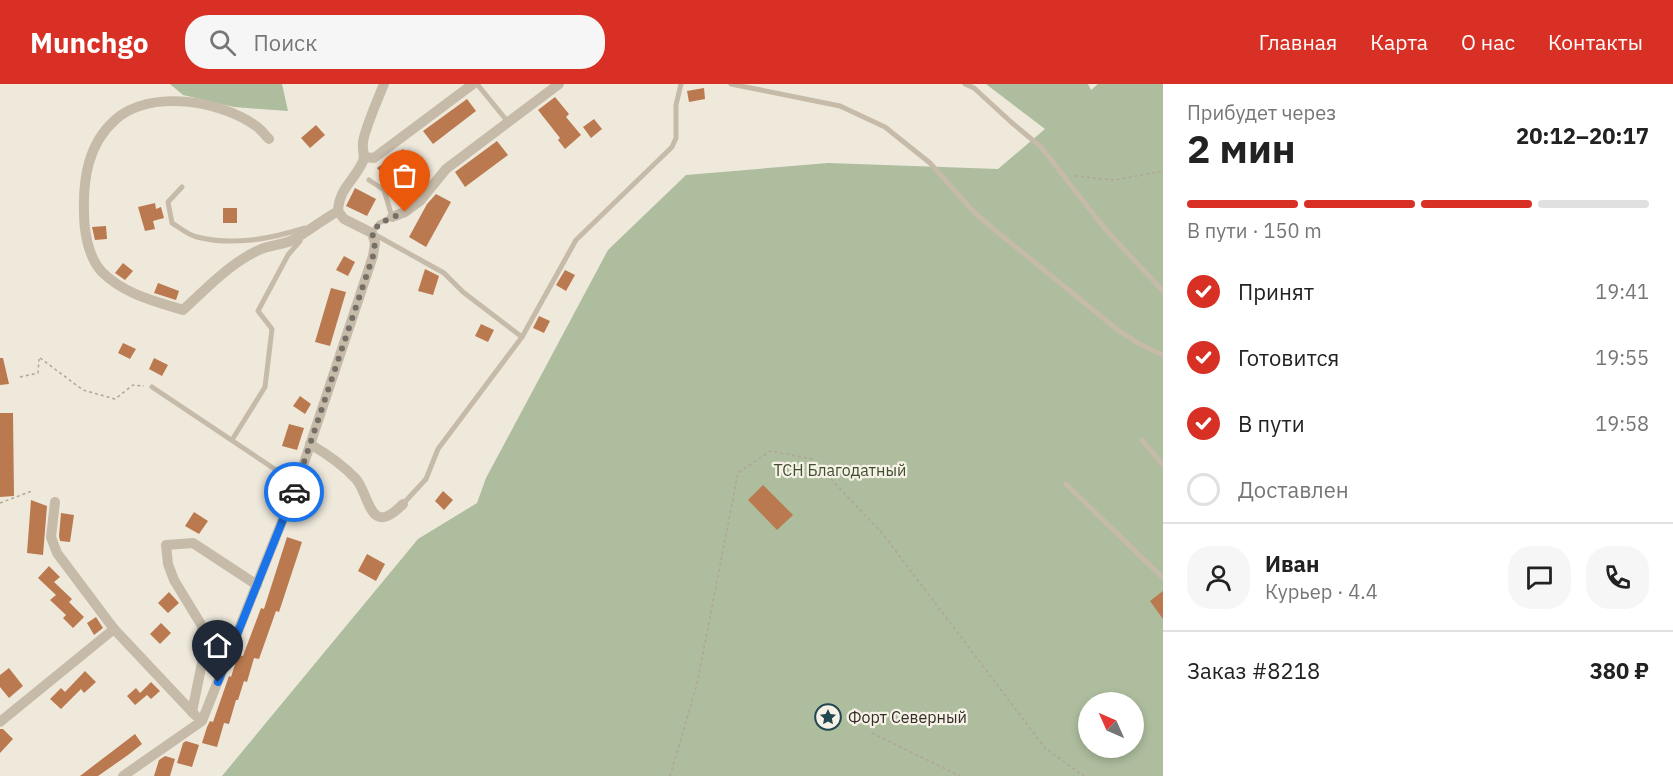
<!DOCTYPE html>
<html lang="ru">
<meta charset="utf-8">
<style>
:root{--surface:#fff;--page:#f6f6f6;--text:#222;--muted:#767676;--line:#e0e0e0;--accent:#d93025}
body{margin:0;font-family:"IBM Plex Sans",sans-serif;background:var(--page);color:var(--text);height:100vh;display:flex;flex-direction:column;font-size:22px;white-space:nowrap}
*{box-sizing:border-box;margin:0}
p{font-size:20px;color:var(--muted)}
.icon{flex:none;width:33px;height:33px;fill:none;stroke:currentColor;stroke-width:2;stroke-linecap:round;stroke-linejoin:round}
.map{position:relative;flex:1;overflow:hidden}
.drawer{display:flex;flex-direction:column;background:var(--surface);width:510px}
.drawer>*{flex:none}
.needle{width:39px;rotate:315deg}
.tools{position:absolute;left:1078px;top:608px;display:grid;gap:12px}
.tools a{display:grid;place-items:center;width:66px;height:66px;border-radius:50%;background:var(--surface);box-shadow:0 3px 9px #0003;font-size:30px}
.pin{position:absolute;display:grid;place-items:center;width:51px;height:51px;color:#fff;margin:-62px -26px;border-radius:50% 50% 50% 0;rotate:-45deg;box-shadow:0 0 6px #0007}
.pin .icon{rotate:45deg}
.courier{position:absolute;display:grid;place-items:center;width:60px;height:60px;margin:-30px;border:4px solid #1a73e8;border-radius:50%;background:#fff;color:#222;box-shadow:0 2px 8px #0007}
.head em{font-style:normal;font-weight:700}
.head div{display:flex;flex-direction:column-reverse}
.head{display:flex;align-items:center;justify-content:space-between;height:102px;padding:0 24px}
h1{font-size:39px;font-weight:700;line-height:45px}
.bar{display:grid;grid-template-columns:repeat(4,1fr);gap:9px 6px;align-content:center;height:72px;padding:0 24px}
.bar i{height:8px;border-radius:4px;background:var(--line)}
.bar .current{background:var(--accent)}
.bar p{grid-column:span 4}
.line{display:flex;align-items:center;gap:15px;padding:0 24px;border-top:2px solid var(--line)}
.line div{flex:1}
.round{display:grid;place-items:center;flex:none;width:63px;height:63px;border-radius:24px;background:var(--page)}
ol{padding:0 24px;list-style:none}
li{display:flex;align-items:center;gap:18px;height:66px}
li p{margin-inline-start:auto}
li .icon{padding:6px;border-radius:50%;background:var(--accent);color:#fff;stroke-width:4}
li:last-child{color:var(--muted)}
li i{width:33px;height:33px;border:3px solid var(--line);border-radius:50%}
header{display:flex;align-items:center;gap:36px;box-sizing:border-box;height:84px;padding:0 30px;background:var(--accent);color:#fff}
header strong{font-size:28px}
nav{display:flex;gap:33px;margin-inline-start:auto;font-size:21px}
.search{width:420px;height:54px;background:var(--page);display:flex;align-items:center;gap:15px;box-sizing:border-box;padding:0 21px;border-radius:24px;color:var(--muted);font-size:22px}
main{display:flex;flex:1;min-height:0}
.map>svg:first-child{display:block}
.green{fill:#adbd9d;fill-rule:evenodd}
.building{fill:#ba794e}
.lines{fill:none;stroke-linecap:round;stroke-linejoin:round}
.path{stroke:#b2a593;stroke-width:1.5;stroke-dasharray:3 3;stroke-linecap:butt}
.lane{stroke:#c6bba9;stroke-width:5}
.street{stroke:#c6bba9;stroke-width:10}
.done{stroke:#756f67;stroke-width:6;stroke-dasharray:0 10.8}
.route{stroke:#1a73e8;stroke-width:8}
.labels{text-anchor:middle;stroke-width:4.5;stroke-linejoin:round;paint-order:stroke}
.park-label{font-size:16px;fill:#3e502e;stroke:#f7f2e7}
.poi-label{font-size:16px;fill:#342d28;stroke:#f7f2e7;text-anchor:start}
</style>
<header>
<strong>Munchgo</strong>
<div class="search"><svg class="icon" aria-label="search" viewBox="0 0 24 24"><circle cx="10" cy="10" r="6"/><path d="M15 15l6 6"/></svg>Поиск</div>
<nav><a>Главная</a><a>Карта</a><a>О нас</a><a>Контакты</a></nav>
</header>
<main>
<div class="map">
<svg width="1163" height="692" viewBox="0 0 1163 692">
<rect width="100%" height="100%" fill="#efe9dc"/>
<g class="green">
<path d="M 170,0 L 282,0 L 288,27 L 234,23 L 183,11 Z"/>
<path d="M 986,0 L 1088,0 L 1091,6 L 1098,0 L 1163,0 L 1163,692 L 222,692 L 418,455 L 477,419 L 486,394 L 608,166 L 686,91 L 828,79 L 998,85 L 1045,45 ZM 1089,618 L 1134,618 L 1134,663 L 1089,663 Z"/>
</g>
<g class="building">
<path d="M 704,4 L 705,15 L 689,18 L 687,7 Z"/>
<path d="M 555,13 L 569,30 L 566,33 L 581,51 L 565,65 L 558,56 L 560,54 L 538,26 Z"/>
<path d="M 467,15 L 476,27 L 433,60 L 423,47 Z"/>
<path d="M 594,35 L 602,45 L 591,54 L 583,43 Z"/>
<path d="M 316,41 L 325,51 L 310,64 L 301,54 Z"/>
<path d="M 497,57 L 508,71 L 465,103 L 455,88 Z"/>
<path d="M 403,65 L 412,77 L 387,97 L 377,84 Z"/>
<path d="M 355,104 L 376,115 L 367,132 L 346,122 Z"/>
<path d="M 436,110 L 451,118 L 426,163 L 409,153 L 427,120 Z"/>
<path d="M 155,119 L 156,125 L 161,123 L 164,134 L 153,137 L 155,145 L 145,147 L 138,123 Z"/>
<rect x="223" y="124" width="14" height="15"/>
<path d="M 106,142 L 107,155 L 95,156 L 92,143 Z"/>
<path d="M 344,172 L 355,178 L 348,192 L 336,186 Z"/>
<path d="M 123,179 L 133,187 L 125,196 L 115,189 Z"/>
<path d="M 425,185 L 439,192 L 433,211 L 418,207 Z"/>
<path d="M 565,186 L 575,191 L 566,207 L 556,201 Z"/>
<path d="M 158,199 L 179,207 L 176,216 L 154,209 Z"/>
<path d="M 331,204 L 346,208 L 330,262 L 315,258 Z"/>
<path d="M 539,232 L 550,237 L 544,249 L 533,244 Z"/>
<path d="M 481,240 L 494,246 L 488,258 L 475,252 Z"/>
<path d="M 123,259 L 136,265 L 130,275 L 118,269 Z"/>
<path d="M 0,274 L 3,274 L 9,300 L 0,301 Z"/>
<path d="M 154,274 L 168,281 L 162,292 L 149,285 Z"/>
<path d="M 300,312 L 311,320 L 305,330 L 293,322 Z"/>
<path d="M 0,329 L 13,329 L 14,412 L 0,413 Z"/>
<path d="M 289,340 L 304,344 L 297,366 L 282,362 Z"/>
<path d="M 763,401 L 793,431 L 777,446 L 748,416 Z"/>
<path d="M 443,407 L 453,416 L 444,426 L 435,417 Z"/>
<path d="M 31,416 L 47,422 L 43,471 L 27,469 Z"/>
<path d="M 194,428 L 208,437 L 199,450 L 185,442 Z"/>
<path d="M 61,429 L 74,431 L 70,458 L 60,457 L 59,452 Z"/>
<path d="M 287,453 L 302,458 L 279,528 L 276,527 L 259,575 L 254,574 L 247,598 L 244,597 L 238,616 L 236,616 L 229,640 L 224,639 L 217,663 L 202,659 L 207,643 L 210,637 L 213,638 L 229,592 L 231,593 L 238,571 L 243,572 L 261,524 L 264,525 Z"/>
<path d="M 367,470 L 385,480 L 376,497 L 358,487 Z"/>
<path d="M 49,482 L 60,493 L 54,498 L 72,515 L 69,518 L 84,533 L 73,544 L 63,534 L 66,531 L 50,516 L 56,511 L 38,494 Z"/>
<path d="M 1163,507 L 1163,535 L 1150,517 Z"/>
<path d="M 169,508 L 179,519 L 168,529 L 158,519 Z"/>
<path d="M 96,533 L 103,544 L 94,551 L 87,539 Z"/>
<path d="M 161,539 L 171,549 L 160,560 L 150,550 Z"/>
<path d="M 9,584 L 23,602 L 9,614 L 0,603 L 0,591 Z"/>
<path d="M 85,587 L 96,598 L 84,609 L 81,605 L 61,625 L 50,615 L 61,604 L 65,608 Z"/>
<path d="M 151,598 L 160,607 L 151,615 L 147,611 L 135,621 L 127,612 L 136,604 L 140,609 Z"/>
<path d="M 0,645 L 3,645 L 13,655 L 0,669 Z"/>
<path d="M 135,650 L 142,660 L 128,671 L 98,692 L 80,692 Z"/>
<path d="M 186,657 L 199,661 L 192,683 L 177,679 L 183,659 Z"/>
<path d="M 165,672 L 175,675 L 170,692 L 154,692 L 159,676 Z"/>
</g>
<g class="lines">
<g class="path">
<path d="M 1075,92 L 1115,96 L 1163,87"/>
<path d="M 40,274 L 83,306 L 115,315 L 133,301 L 144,302"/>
<path d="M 20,293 L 38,289 L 39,275"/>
<path d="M 0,419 L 32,407"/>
<path d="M 872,649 L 960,692"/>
<path d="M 670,692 L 697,600 L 738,389 L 770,367 L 812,375 L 882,449 L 1045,664 L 1084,692"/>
</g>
<g class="lane">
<path d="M 477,0 L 508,38"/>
<path d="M 731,0 L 840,22 L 885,43 L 930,79 L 973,127 L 996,147 L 1119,247 L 1141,261 L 1163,271"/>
<path d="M 965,0 L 974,4 L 1011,38 L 1041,63 L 1105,145 L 1163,207"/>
<path d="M 369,96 L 384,106 L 392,133 L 379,139 L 372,149 L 444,189 L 463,208 L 522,253"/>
<path d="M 182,103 L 168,118 L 172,139 C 179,143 188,151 197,153 C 233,162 270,155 305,144"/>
<path d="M 152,303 L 297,400"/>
<path d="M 232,356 L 265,303 L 272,245 L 258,227 L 288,171 L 300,157"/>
<path d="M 1142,356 L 1163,381"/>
<path d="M 1066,400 L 1163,494"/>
<path d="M 403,420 L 426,395 L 438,365 L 522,253 L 576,156 L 672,63 L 676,54 L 676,21 L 681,0"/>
</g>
<g class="street">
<path d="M 269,55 C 265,51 261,45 256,42 C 220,16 150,5 115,36 C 88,60 83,95 84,128 C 84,147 88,173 102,188 C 124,210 154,217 183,226 C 206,205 230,179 259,166 C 270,161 284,161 295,155 C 309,146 323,136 338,127"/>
<path d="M 364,73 L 374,74 L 473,0"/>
<path d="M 392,133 L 405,128 L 420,117 L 446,85 L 559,0"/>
<path d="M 310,360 C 327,370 343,381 356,395 C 370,411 369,455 403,420"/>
<path d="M 55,418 L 51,453 L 57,469 L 114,545 L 195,631"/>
<path d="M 192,628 L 203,574 L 202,542 L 174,496 L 168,480 L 166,461 L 193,459 L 257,501"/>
<path d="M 0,638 L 114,545"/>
<path d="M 123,692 L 202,637 L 297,400 L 373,172 L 375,159 L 372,149 L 344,135 L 338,127 C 339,104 355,96 363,77 C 365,71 362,65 363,58 C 365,44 378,15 384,0"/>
</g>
</g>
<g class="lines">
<path class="done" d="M 294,408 L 373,172 L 375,159 L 372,149 L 380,139 L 405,128"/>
<path class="route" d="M 218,598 L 294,408"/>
</g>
<defs>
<g id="sight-ring" transform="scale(1.35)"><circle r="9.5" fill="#f7f2e7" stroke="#214751" stroke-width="1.5"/><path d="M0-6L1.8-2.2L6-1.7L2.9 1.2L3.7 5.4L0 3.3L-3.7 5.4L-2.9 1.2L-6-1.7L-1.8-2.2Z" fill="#214751"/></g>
</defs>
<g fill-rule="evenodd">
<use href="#sight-ring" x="828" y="633"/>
</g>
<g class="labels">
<g class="park-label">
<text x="840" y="392">ТСН Благодатный</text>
</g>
<g class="poi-label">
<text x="848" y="639">Форт Северный</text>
</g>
</g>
</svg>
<div class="tools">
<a><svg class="needle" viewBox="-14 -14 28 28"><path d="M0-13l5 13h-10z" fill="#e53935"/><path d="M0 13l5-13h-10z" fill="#767676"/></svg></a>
</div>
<div class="pin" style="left:405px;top:128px;background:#ea580c"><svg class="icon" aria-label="bag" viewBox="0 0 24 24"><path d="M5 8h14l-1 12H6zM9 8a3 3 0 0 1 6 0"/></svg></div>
<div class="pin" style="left:218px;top:598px;background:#1f2937"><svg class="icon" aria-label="home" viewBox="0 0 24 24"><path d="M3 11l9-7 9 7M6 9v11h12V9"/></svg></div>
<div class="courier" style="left:294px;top:408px"><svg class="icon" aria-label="car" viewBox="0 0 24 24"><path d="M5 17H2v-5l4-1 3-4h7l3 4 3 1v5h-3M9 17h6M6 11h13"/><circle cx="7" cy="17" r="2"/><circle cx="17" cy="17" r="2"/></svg></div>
</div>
<section class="drawer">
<div class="head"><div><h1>2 мин</h1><p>Прибудет через</p></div><em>20:12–20:17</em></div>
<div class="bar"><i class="current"></i><i class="current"></i><i class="current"></i><i></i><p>В пути · 150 m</p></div>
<ol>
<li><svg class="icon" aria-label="check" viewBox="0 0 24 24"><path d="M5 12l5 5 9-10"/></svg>Принят<p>19:41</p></li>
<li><svg class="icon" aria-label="check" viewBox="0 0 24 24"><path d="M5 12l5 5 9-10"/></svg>Готовится<p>19:55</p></li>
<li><svg class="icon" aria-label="check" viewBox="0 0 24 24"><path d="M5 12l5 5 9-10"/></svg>В пути<p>19:58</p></li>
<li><i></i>Доставлен</li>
</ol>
<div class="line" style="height:108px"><a class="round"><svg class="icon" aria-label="person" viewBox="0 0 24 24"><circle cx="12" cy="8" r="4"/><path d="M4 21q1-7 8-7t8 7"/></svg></a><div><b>Иван</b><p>Курьер · 4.4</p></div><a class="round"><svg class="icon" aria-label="chat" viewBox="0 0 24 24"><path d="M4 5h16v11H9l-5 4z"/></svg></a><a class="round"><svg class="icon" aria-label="phone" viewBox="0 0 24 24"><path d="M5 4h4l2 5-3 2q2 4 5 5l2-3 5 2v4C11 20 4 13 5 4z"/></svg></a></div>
<div class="line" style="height:78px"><div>Заказ #8218</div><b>380 ₽</b></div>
</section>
</main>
